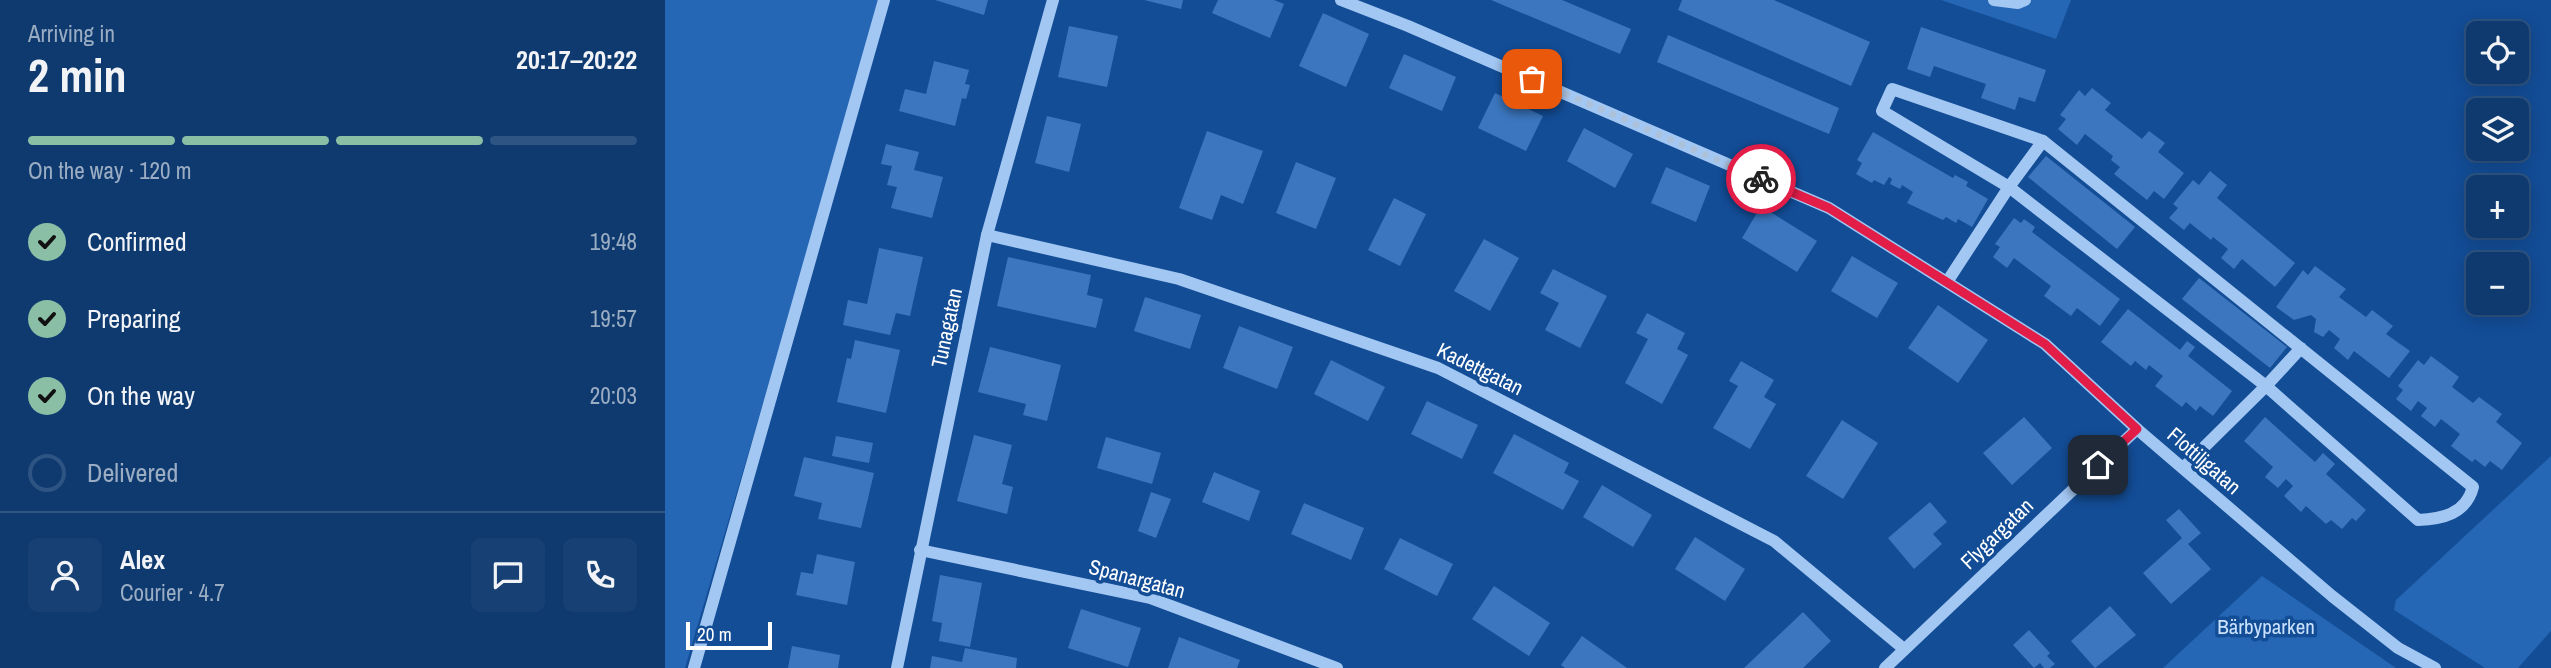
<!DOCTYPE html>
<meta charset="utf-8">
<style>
:root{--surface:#0e3a70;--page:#174175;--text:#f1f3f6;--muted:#9badc3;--line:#2e5483;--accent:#8abfa5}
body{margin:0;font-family:"Archivo Narrow",sans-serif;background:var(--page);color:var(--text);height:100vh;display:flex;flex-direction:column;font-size:26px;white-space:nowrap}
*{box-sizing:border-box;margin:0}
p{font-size:23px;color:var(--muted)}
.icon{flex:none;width:38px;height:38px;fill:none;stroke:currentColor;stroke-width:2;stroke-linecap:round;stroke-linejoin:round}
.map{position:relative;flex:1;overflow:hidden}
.drawer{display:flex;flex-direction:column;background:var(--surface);width:665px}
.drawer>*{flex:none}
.fabs{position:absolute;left:1801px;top:21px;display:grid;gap:14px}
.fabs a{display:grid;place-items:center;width:63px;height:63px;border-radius:10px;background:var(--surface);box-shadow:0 4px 18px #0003,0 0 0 2px var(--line);font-size:35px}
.scale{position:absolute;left:21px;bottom:18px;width:86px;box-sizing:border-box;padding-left:7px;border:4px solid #fff;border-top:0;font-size:19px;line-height:24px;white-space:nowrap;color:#fff;-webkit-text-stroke:5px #134d96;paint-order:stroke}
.pin{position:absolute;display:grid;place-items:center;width:60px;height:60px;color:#fff;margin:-30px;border-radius:14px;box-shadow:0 4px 10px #0006}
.courier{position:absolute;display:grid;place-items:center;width:70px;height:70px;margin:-35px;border:5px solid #e11d48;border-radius:50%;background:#fff;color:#222;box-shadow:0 2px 9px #0007}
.overview em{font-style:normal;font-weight:700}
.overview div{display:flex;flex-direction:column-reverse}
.overview{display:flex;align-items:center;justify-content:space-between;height:119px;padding:0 28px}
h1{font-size:46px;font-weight:700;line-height:52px}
.bar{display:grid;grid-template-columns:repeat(4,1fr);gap:10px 7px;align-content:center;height:84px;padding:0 28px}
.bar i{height:9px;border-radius:5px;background:var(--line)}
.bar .on{background:var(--accent)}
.bar p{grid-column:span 4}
.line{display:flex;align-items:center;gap:18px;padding:0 28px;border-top:2px solid var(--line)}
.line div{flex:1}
.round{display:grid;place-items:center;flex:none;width:74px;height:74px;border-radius:10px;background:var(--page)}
ol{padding:0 28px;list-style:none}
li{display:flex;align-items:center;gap:21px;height:77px}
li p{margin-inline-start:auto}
li .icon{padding:7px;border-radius:50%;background:var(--accent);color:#111;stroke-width:4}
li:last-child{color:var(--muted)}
li i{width:38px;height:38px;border:4px solid var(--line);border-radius:50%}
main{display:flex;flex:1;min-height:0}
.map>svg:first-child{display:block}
.green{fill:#2567b5}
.building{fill:#3b76be}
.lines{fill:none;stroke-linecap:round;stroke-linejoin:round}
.minor{stroke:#a3c7f3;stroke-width:12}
.done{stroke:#acc1da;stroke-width:7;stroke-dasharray:0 12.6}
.route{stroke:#e11d48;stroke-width:9}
.labels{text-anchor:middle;stroke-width:7;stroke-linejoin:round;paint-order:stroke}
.street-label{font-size:21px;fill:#fff;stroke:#134d96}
.park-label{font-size:21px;fill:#cae2fd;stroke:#134d96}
</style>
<main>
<section class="drawer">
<div class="overview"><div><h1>2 min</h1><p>Arriving in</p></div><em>20:17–20:22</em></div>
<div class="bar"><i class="on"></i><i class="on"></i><i class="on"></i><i></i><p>On the way · 120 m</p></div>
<ol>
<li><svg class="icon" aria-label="check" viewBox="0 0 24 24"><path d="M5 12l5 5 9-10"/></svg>Confirmed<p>19:48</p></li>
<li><svg class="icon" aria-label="check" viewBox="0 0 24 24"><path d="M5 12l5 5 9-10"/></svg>Preparing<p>19:57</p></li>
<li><svg class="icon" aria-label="check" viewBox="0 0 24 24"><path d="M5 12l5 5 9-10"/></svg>On the way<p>20:03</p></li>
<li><i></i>Delivered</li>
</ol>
<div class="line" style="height:126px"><a class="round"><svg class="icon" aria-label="person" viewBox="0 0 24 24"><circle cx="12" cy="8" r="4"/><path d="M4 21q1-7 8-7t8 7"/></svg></a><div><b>Alex</b><p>Courier · 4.7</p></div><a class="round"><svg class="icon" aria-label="chat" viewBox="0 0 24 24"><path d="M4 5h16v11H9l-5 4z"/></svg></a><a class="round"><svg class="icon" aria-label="phone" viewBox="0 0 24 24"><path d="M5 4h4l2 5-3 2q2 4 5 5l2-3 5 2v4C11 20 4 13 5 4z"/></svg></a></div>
</section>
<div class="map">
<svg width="1886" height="668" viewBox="0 0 1886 668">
<rect width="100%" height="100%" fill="#134d96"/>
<g class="green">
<path d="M 0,0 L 217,0 L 20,668 L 0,668 Z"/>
<path d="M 1276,0 L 1406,0 L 1391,39 Z"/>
<path d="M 1886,456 L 1886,631 L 1853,668 L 1820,668 L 1729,610 L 1731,600 Z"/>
<path d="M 1597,576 L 1731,668 L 1498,668 Z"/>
</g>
<g class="building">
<path d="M 270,0 L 323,0 L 319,15 Z"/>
<path d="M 479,0 L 518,0 L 516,9 Z"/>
<path d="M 553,0 L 609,0 L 619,4 L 605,38 L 547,13 Z"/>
<path d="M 826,0 L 897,0 L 966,29 L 955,54 Z"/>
<path d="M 1017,0 L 1109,0 L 1205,42 L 1186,86 L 1013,10 Z"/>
<path d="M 658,13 L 704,34 L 681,87 L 634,66 Z"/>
<path d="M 404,26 L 453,36 L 442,87 L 393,77 Z"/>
<path d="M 1256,27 L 1381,70 L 1370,102 L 1354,97 L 1350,110 L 1316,98 L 1321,84 L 1269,66 L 1265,77 L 1242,69 Z"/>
<path d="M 1003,35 L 1174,108 L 1164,134 L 992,62 Z"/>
<path d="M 739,54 L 791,77 L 777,111 L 724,88 Z"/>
<path d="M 269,61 L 304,70 L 300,84 L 305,85 L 301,99 L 297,98 L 290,126 L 234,111 L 240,89 L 261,94 Z"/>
<path d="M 1427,88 L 1446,103 L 1440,110 L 1477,139 L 1484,131 L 1500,143 L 1493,152 L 1519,173 L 1499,199 L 1489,191 L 1482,200 L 1449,174 L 1455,167 L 1446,160 L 1448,156 L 1420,134 L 1412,145 L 1393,129 L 1401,119 L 1395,115 L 1414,90 L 1420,96 Z"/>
<path d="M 830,93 L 878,116 L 861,151 L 813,128 Z"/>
<path d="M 382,116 L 416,124 L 404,172 L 370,163 Z"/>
<path d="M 919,128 L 968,154 L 950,188 L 902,161 Z"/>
<path d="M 542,131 L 598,151 L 578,204 L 556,195 L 547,220 L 514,208 Z"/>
<path d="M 1208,132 L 1288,178 L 1290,175 L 1303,182 L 1301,186 L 1323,199 L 1307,227 L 1293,219 L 1291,223 L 1281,217 L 1278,220 L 1242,203 L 1248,192 L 1237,185 L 1235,189 L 1225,184 L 1227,179 L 1224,177 L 1219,185 L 1209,180 L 1207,183 L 1191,174 L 1197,163 L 1192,160 Z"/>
<path d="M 221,144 L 254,152 L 249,170 L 278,177 L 267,218 L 226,208 L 232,187 L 222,185 L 227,166 L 216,164 Z"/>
<path d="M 1381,156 L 1470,227 L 1452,249 L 1363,177 Z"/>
<path d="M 631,162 L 671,178 L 651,229 L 611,213 Z"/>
<path d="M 1001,167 L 1045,186 L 1031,222 L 986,203 Z"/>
<path d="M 1545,171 L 1562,185 L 1552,198 L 1630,263 L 1610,287 L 1577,259 L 1569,269 L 1556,258 L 1563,249 L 1548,237 L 1546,240 L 1525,223 L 1519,230 L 1504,218 L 1513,208 L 1508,204 L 1528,180 L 1534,185 Z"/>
<path d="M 729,198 L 761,214 L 735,266 L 703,250 Z"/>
<path d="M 1096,206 L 1152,241 L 1132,272 L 1077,238 Z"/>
<path d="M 1349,218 L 1356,223 L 1359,219 L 1370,227 L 1367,232 L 1455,299 L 1435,326 L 1412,308 L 1406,316 L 1379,296 L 1386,286 L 1349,258 L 1342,268 L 1328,257 L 1335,247 L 1330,244 Z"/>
<path d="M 819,239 L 854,258 L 825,311 L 789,291 Z"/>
<path d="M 214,248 L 258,257 L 245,316 L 231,313 L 225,335 L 178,325 L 183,300 L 202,304 Z"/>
<path d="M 1187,256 L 1233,283 L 1212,318 L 1166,291 Z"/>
<path d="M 343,257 L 426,275 L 422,295 L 438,299 L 431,328 L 332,306 Z"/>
<path d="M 1650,266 L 1681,289 L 1674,297 L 1701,317 L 1707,310 L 1728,326 L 1721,334 L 1745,351 L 1724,378 L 1689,351 L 1683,360 L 1669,348 L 1675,339 L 1664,330 L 1658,337 L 1649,332 L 1651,319 L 1646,315 L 1629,320 L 1611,307 L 1638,270 L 1643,275 Z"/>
<path d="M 888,269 L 942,296 L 915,348 L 880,330 L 894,303 L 875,293 Z"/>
<path d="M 1534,278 L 1622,347 L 1605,368 L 1517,299 Z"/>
<path d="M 480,297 L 536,315 L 525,349 L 469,331 Z"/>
<path d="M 1273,305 L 1323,340 L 1293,383 L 1243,348 Z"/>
<path d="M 1463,309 L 1515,350 L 1522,341 L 1530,347 L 1523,356 L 1567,391 L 1548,416 L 1535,406 L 1531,411 L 1521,402 L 1517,407 L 1490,386 L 1498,376 L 1484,365 L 1481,370 L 1470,361 L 1466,366 L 1436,342 Z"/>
<path d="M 982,313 L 1020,333 L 1012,349 L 1023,355 L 997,404 L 960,383 L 983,339 L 971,333 Z"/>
<path d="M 574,326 L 628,347 L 612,389 L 558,368 Z"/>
<path d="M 190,340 L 235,350 L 221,413 L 172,402 L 182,358 L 186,359 Z"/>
<path d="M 325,347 L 396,365 L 382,421 L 358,415 L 361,404 L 313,392 Z"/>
<path d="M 1766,356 L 1794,377 L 1787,387 L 1808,403 L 1814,397 L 1837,414 L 1831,422 L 1857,443 L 1837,470 L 1825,461 L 1820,467 L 1810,459 L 1807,462 L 1786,446 L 1795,434 L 1776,419 L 1770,427 L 1756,416 L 1762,408 L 1753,401 L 1746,411 L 1731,399 L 1738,390 L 1733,386 L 1753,360 L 1759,365 Z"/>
<path d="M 666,360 L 720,387 L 703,421 L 649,394 Z"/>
<path d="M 1076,361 L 1109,380 L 1099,397 L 1111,404 L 1085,449 L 1048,428 L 1073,386 L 1064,381 Z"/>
<path d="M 762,401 L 813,425 L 797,459 L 746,434 Z"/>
<path d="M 1359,417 L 1387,448 L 1347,485 L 1318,453 Z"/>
<path d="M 1600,417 L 1650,462 L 1658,453 L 1670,464 L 1661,474 L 1701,510 L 1691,521 L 1687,518 L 1677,529 L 1666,520 L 1661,524 L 1641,506 L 1636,512 L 1619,496 L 1628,486 L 1621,479 L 1613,488 L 1600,477 L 1608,467 L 1579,441 Z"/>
<path d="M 1177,420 L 1213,443 L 1178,499 L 1141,476 Z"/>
<path d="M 849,434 L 904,463 L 899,473 L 914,481 L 898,510 L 828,473 Z"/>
<path d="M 309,435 L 347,445 L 337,484 L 348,487 L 342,514 L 292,501 Z"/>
<path d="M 171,436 L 208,443 L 204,463 L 167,456 Z"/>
<path d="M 441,437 L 496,453 L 487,484 L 432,468 Z"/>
<path d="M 139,457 L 209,473 L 196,528 L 153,519 L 157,503 L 129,496 Z"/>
<path d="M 549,472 L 595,491 L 584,521 L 537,502 Z"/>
<path d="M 937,485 L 987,515 L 968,547 L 918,517 Z"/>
<path d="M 486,492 L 506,499 L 491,538 L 473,531 Z"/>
<path d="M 1265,502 L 1282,522 L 1268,534 L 1277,544 L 1249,569 L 1223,538 Z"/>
<path d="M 639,503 L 699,528 L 686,560 L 626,534 Z"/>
<path d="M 1514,509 L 1536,533 L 1523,544 L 1546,569 L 1506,604 L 1478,573 L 1517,538 L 1501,520 Z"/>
<path d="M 1030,537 L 1080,569 L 1060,601 L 1010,569 Z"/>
<path d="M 735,538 L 788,564 L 772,596 L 719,569 Z"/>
<path d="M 152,554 L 190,562 L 182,605 L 131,595 L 136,572 L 148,574 Z"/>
<path d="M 275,575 L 317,583 L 305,647 L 274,641 L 277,623 L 267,621 Z"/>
<path d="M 829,586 L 885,623 L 864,656 L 807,619 Z"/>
<path d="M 1445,606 L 1471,635 L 1430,668 L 1406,641 Z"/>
<path d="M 416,609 L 476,628 L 463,667 L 403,648 Z"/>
<path d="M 1138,612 L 1166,641 L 1138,668 L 1079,668 Z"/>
<path d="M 1364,630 L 1385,653 L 1382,656 L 1390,664 L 1385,668 L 1379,668 L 1375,663 L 1369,668 L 1348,645 Z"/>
<path d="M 917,636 L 962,668 L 900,668 L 896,665 Z"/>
<path d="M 514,637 L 575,660 L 572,668 L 503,668 Z"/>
<path d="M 127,646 L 175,655 L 173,668 L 123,668 Z"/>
<path d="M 300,648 L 352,658 L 351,668 L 265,668 L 267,656 L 297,662 Z"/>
</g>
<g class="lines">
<g class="minor">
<path d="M 676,0 L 743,26 L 1164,208 L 1380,344 L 1472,429 L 1667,596 L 1733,648 L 1770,668"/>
<path d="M 1329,0 L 1353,3 L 1360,0"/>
<path d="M 1378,141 L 1344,187 L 1601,386 L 1518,468"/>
<path d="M 322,235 L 514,279 L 773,368 L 1109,541 L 1239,649"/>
<path d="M 1282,282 L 1344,187 L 1217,111 L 1227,89 L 1378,141 L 1808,487 C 1801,514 1777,519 1753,520 L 1601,386 L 1636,348"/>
<path d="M 255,550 L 485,598 L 672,668"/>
<path d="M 29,668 L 219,0"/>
<path d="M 232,668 L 322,235 L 388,0"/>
<path d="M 1220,668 L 1472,429"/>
</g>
</g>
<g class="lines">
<path class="done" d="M 867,79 L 1096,179"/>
<path class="route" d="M 1096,179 L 1164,208 L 1380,344 L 1472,429 L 1433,465"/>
</g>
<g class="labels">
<g class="street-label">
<text transform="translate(282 328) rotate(-78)" y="7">Tunagatan</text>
<text transform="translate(815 369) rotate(26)" y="7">Kadettgatan</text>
<text transform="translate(1539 461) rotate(41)" y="7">Flottiljgatan</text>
<text transform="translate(1332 534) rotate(-44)" y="7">Flygargatan</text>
<text transform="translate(472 579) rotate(15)" y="7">Spanargatan</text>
</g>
<g class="park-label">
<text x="1601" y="634">Bärbyparken</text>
</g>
</g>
</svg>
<div class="fabs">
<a><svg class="icon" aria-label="locate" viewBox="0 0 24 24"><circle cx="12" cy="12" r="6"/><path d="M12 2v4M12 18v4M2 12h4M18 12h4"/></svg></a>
<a><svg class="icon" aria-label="layers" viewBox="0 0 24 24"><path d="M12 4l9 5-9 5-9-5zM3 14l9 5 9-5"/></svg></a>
<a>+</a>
<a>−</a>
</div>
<div class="scale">20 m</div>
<div class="pin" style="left:867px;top:79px;background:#ea580c"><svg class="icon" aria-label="bag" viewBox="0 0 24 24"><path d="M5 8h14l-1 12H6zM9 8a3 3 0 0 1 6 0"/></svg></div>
<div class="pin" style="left:1433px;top:465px;background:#1f2937"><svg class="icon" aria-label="home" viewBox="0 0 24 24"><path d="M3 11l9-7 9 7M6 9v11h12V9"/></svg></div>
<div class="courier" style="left:1096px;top:179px"><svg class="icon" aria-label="bike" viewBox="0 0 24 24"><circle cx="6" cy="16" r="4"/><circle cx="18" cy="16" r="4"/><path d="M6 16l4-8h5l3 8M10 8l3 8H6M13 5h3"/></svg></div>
</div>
</main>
